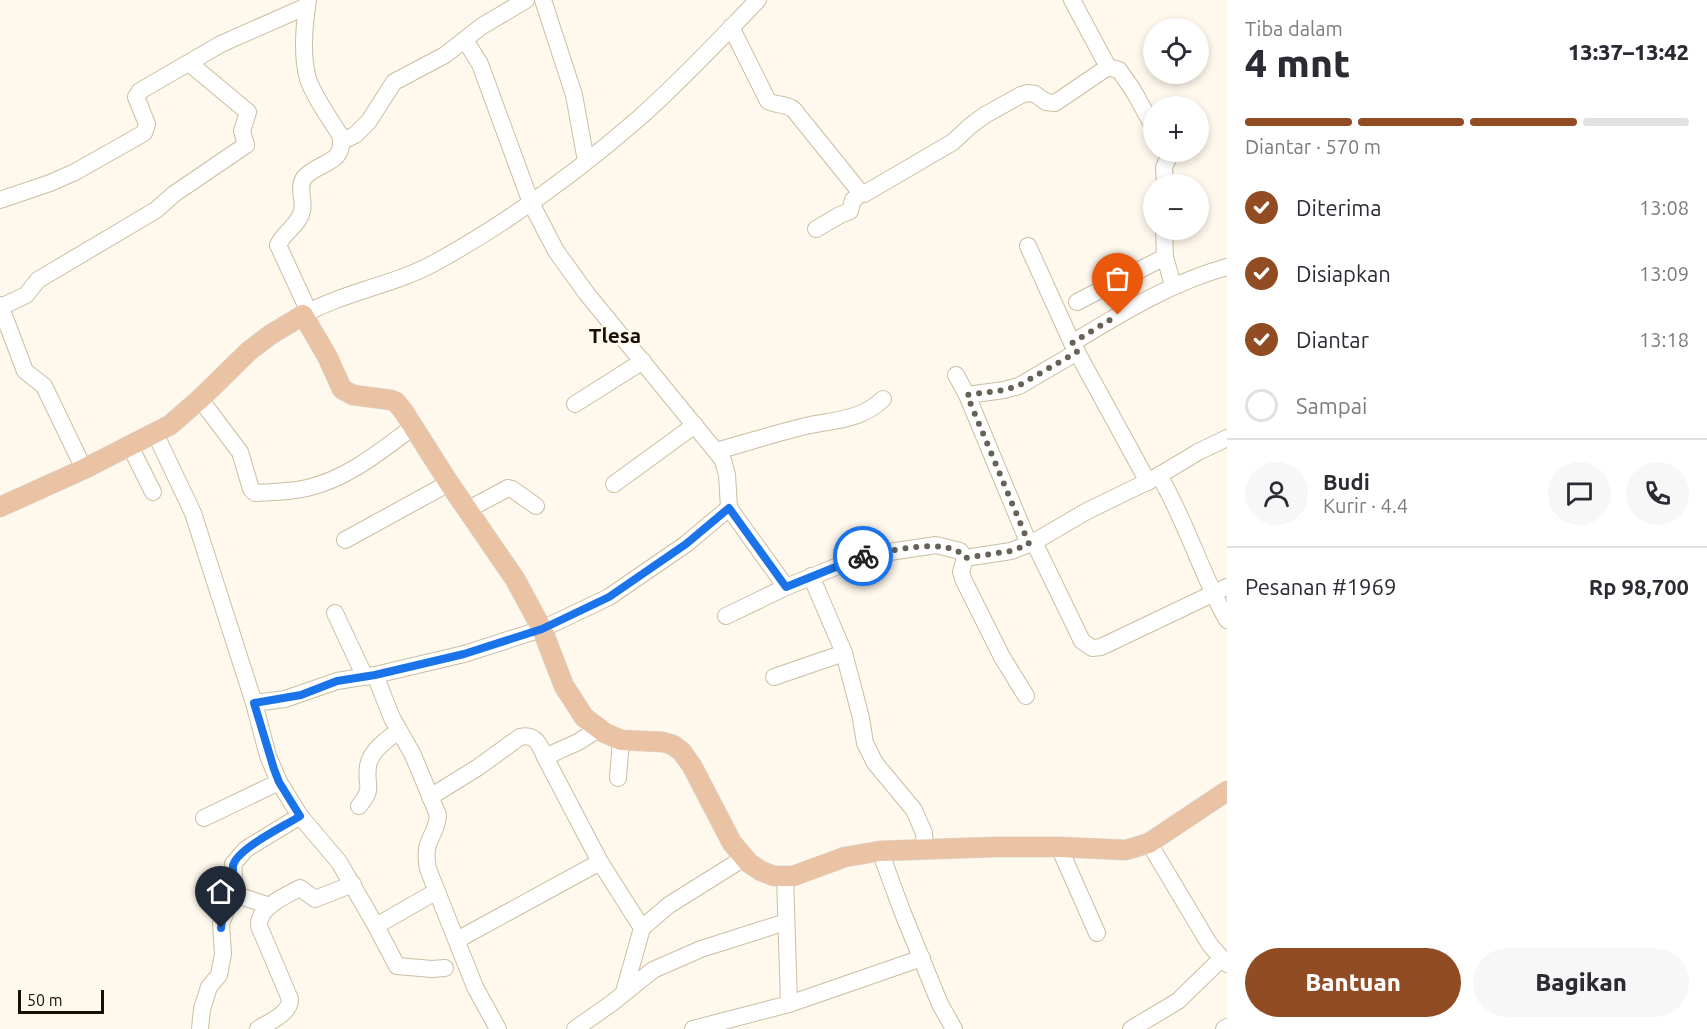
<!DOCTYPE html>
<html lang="id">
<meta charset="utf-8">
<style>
:root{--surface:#fff;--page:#f7f7f7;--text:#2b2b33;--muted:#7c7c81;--line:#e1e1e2;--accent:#914c23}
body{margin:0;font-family:Ubuntu,sans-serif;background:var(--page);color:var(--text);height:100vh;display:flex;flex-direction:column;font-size:22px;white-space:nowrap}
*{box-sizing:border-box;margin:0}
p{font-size:20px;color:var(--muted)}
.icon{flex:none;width:33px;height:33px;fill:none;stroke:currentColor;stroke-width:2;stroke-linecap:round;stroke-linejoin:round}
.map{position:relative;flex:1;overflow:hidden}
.sheet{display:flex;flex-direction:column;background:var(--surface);width:480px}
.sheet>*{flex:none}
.tools{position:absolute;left:1143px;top:18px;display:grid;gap:12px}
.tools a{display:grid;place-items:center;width:66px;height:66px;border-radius:50%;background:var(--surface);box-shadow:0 3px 9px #0003;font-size:30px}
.scale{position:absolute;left:18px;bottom:15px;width:86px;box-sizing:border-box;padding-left:6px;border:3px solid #161107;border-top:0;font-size:16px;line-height:21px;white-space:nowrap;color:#161107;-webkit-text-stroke:4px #fef8ed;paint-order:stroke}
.pin{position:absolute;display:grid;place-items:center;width:51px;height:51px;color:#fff;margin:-62px -26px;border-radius:50% 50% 50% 0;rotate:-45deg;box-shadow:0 0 6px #0007}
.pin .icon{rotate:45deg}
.courier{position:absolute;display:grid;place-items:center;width:60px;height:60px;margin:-30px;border:4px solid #1a73e8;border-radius:50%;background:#fff;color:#222;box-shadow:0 2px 8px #0007}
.summary em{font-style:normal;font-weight:800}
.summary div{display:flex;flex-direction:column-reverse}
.summary{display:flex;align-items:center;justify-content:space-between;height:102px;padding:0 18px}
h1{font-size:39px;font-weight:800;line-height:45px}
.bar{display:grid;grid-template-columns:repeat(4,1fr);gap:9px 6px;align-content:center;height:72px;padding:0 18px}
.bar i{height:8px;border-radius:4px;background:var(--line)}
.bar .current{background:var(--accent)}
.bar p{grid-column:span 4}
.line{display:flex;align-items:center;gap:15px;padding:0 18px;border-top:2px solid var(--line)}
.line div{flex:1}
.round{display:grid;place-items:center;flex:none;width:63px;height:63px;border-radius:32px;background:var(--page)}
ol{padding:0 18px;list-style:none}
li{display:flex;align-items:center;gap:18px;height:66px}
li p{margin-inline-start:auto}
li .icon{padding:6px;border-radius:50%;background:var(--accent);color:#fff;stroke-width:4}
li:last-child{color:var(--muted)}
li i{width:33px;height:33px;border:3px solid var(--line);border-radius:50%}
.button{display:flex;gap:12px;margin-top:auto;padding:12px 18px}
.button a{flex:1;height:69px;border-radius:36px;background:var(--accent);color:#fff;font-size:24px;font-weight:800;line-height:69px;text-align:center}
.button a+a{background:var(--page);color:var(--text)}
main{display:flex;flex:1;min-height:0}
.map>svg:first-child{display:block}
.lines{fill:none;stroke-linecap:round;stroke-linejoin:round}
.minor-casing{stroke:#cbbea2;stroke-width:18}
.major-casing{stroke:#dad9d7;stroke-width:21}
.minor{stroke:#fff;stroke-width:16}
.major{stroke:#e9c3a4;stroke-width:20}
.done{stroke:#676258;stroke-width:6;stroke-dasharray:0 10.8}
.route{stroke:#1a73e8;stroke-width:8}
.labels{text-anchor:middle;stroke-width:4.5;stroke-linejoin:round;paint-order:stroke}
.quarter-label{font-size:21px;font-weight:bold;fill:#161107;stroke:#fef8ed}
</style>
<main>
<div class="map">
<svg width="1227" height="1029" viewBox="0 0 1227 1029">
<rect width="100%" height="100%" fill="#fef8ed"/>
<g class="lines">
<g class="minor-casing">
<g id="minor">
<path d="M 308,0 C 304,25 301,54 308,79 C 315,99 329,117 340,135 C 347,165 318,161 304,178 C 297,188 305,200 302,211 C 299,225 284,232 278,245 L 309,312"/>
<path d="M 543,0 L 574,95 L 586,161"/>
<path d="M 1072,0 L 1108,67 L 1119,70 L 1133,90 L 1154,128"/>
<path d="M 731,27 L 768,101 C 777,106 786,103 794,110 L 860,192 L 864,194 L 953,142 L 970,126 L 985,115 L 1021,95 L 1028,93 L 1035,94 L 1046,102 L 1055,103 L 1108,67"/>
<path d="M 465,40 L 480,64 L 531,203 L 556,251 L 587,294 L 723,460 L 727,475 L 729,508"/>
<path d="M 342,141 L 355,135 L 369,121 L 394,82 L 445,55 L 482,26 L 526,0"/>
<path d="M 1165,184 L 1164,167 L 1170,155 L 1169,152"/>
<path d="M 0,200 L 50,183 L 75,172 L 144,133 L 147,124 L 136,97 L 140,91 L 221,44 L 307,6"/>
<path d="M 816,229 L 840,215 L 850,211 L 853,200 L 861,193"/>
<path d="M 1164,230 L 1165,257 L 1173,285"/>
<path d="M 1028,246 L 1072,343 L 1148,482"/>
<path d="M 1077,302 L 1165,257"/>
<path d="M 0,305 L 25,371 L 44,386 L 84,469"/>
<path d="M 1,307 L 26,295 L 38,280 L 156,210 L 174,194 L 246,145 L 242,131 L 248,112 L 189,63"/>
<path d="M 303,315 C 346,291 396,285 438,261 C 510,221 577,172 638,119 C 680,82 719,40 758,0"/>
<path d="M 1072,343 C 1122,313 1170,283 1227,267"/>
<path d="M 956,375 L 967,395 L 1004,390 L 1019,386 L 1077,352"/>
<path d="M 967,395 L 1029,544"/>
<path d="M 200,399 L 240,452 L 251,489 L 255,493 C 273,492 290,492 307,488 C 347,479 381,451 413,427"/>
<path d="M 575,404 L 643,361"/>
<path d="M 155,433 L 193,513 L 254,703"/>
<path d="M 130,446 L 153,492"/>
<path d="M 716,451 C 746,443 776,433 806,426 C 834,420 862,420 883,399"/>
<path d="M 1159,475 C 1186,521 1201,573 1227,620"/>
<path d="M 614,484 L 695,425"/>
<path d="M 467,510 L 508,488 L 512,489 L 536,506"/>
<path d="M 345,540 L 449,483"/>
<path d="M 1034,542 L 1082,641 L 1092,648 L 1101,647 L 1227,587"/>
<path d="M 965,558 L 1011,551 L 1034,542 L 1087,511 L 1153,479 L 1198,452 L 1227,438"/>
<path d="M 811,576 L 844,653 L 861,718 L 865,743 L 875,763 L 914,810 L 924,833 L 925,849"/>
<path d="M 335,613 L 365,677"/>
<path d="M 726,616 L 786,587"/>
<path d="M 375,675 L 392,718 L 413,755 L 438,815 C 436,839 422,838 428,869 L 475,987 L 498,1029"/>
<path d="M 774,677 L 844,653"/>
<path d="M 599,729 L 578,742 L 545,757 L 600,862 L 642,928 L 624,992"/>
<path d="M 618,778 L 621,740"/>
<path d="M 430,797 L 477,768 L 520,737 C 535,733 540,745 545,757"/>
<path d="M 359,806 C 375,786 365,788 368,766 C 370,751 387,739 399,731"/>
<path d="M 204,818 L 279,782"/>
<path d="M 1149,843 L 1210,945 L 1227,964"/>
<path d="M 1059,847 L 1097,933"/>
<path d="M 880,851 L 902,911 L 940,1004 L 954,1029"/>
<path d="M 785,876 L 789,1004"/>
<path d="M 437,891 L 376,926 L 339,862 L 300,816 L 279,782 L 268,756 L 254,703 L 285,699 L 337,681 L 375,675 L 464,654 L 542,629 L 609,597 L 686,544 L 729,508 L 786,587 L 863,556 L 936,545 L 960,551 L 965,558 L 961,572 L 964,581 L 1002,657 L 1026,696"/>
<path d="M 234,894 L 270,906"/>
<path d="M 376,926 L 397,966 L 432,969 L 445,968"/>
<path d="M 642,928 L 669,905 L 744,858"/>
<path d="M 457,940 L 600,862"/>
<path d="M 200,1029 L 202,1009 L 209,987 L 219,975 L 223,954 L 221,924 L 235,888 L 233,864 L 246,849 L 300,816"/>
<path d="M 258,1029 C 269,1022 290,1014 290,999 L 259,926 C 258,907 285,896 300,888 L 315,899 L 353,884"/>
<path d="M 575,1029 L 612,1003 L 653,970 L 701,949 L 786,922"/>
<path d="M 693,1029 L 789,1004 L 922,958"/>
<path d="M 1131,1029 L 1178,1001 L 1221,959"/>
<path d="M 1224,1029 L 1227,1027"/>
</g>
</g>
<g class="major-casing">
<path id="major" d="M 0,507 L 84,469 L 170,425 L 200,399 L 249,351 L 270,335 L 303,315 L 327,356 L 342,389 L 353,395 L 391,400 L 396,402 L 404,412 L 449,483 L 515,579 L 542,629 L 564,686 L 584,717 L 605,733 L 621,740 L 663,742 L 673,745 L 682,752 L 692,766 L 732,843 L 749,863 L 761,871 L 774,876 L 793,876 L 845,857 L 880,851 L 993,847 L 1059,847 L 1126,850 L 1149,843 L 1227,791"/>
</g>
<use href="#minor" class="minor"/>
<use href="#major" class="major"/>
</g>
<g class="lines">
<path class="done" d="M 863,556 C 887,552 950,535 965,558 L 1011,551 L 1029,544 L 967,395 L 1004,390 L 1018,386 L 1077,352 L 1072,343 L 1118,315"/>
<path class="route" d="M 221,928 C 221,915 230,905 234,893 C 237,884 232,875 233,866 C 236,849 285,826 300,816 L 279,782 L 274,769 L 254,703 L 301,695 L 337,681 L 375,675 L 464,654 L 542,629 L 609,597 L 686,544 L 729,508 L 786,587 L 863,556"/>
</g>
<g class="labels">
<g class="quarter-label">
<text x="615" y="343">Tlesa</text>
</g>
</g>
</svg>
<div class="tools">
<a><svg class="icon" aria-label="locate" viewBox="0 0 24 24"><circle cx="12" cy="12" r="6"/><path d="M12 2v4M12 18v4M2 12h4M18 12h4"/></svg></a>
<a>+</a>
<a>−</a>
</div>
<div class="scale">50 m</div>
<div class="pin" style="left:1118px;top:315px;background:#ea580c"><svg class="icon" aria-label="bag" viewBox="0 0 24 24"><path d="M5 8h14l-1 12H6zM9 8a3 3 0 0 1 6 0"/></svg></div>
<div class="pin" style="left:221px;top:928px;background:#1f2937"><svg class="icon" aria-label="home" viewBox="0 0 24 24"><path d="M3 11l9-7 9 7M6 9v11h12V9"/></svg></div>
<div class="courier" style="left:863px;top:556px"><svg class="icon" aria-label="bike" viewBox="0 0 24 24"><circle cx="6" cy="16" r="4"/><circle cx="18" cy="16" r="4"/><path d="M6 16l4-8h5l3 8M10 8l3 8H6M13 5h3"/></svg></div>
</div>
<section class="sheet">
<div class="summary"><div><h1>4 mnt</h1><p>Tiba dalam</p></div><em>13:37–13:42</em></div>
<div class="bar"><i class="current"></i><i class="current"></i><i class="current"></i><i></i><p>Diantar · 570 m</p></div>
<ol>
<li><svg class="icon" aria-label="check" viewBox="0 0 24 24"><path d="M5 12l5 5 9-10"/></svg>Diterima<p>13:08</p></li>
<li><svg class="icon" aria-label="check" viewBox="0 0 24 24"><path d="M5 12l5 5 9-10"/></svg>Disiapkan<p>13:09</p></li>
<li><svg class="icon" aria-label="check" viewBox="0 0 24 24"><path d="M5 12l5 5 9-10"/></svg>Diantar<p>13:18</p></li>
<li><i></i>Sampai</li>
</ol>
<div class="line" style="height:108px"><a class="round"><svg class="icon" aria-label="person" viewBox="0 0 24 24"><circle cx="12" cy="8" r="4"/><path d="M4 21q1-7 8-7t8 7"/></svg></a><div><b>Budi</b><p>Kurir · 4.4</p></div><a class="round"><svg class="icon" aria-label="chat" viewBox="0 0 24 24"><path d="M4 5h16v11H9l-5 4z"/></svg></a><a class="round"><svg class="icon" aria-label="phone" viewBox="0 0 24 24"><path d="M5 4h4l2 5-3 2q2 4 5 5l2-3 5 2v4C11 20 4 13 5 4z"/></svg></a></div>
<div class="line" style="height:78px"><div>Pesanan #1969</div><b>Rp 98,700</b></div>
<div class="button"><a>Bantuan</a><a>Bagikan</a></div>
</section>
</main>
